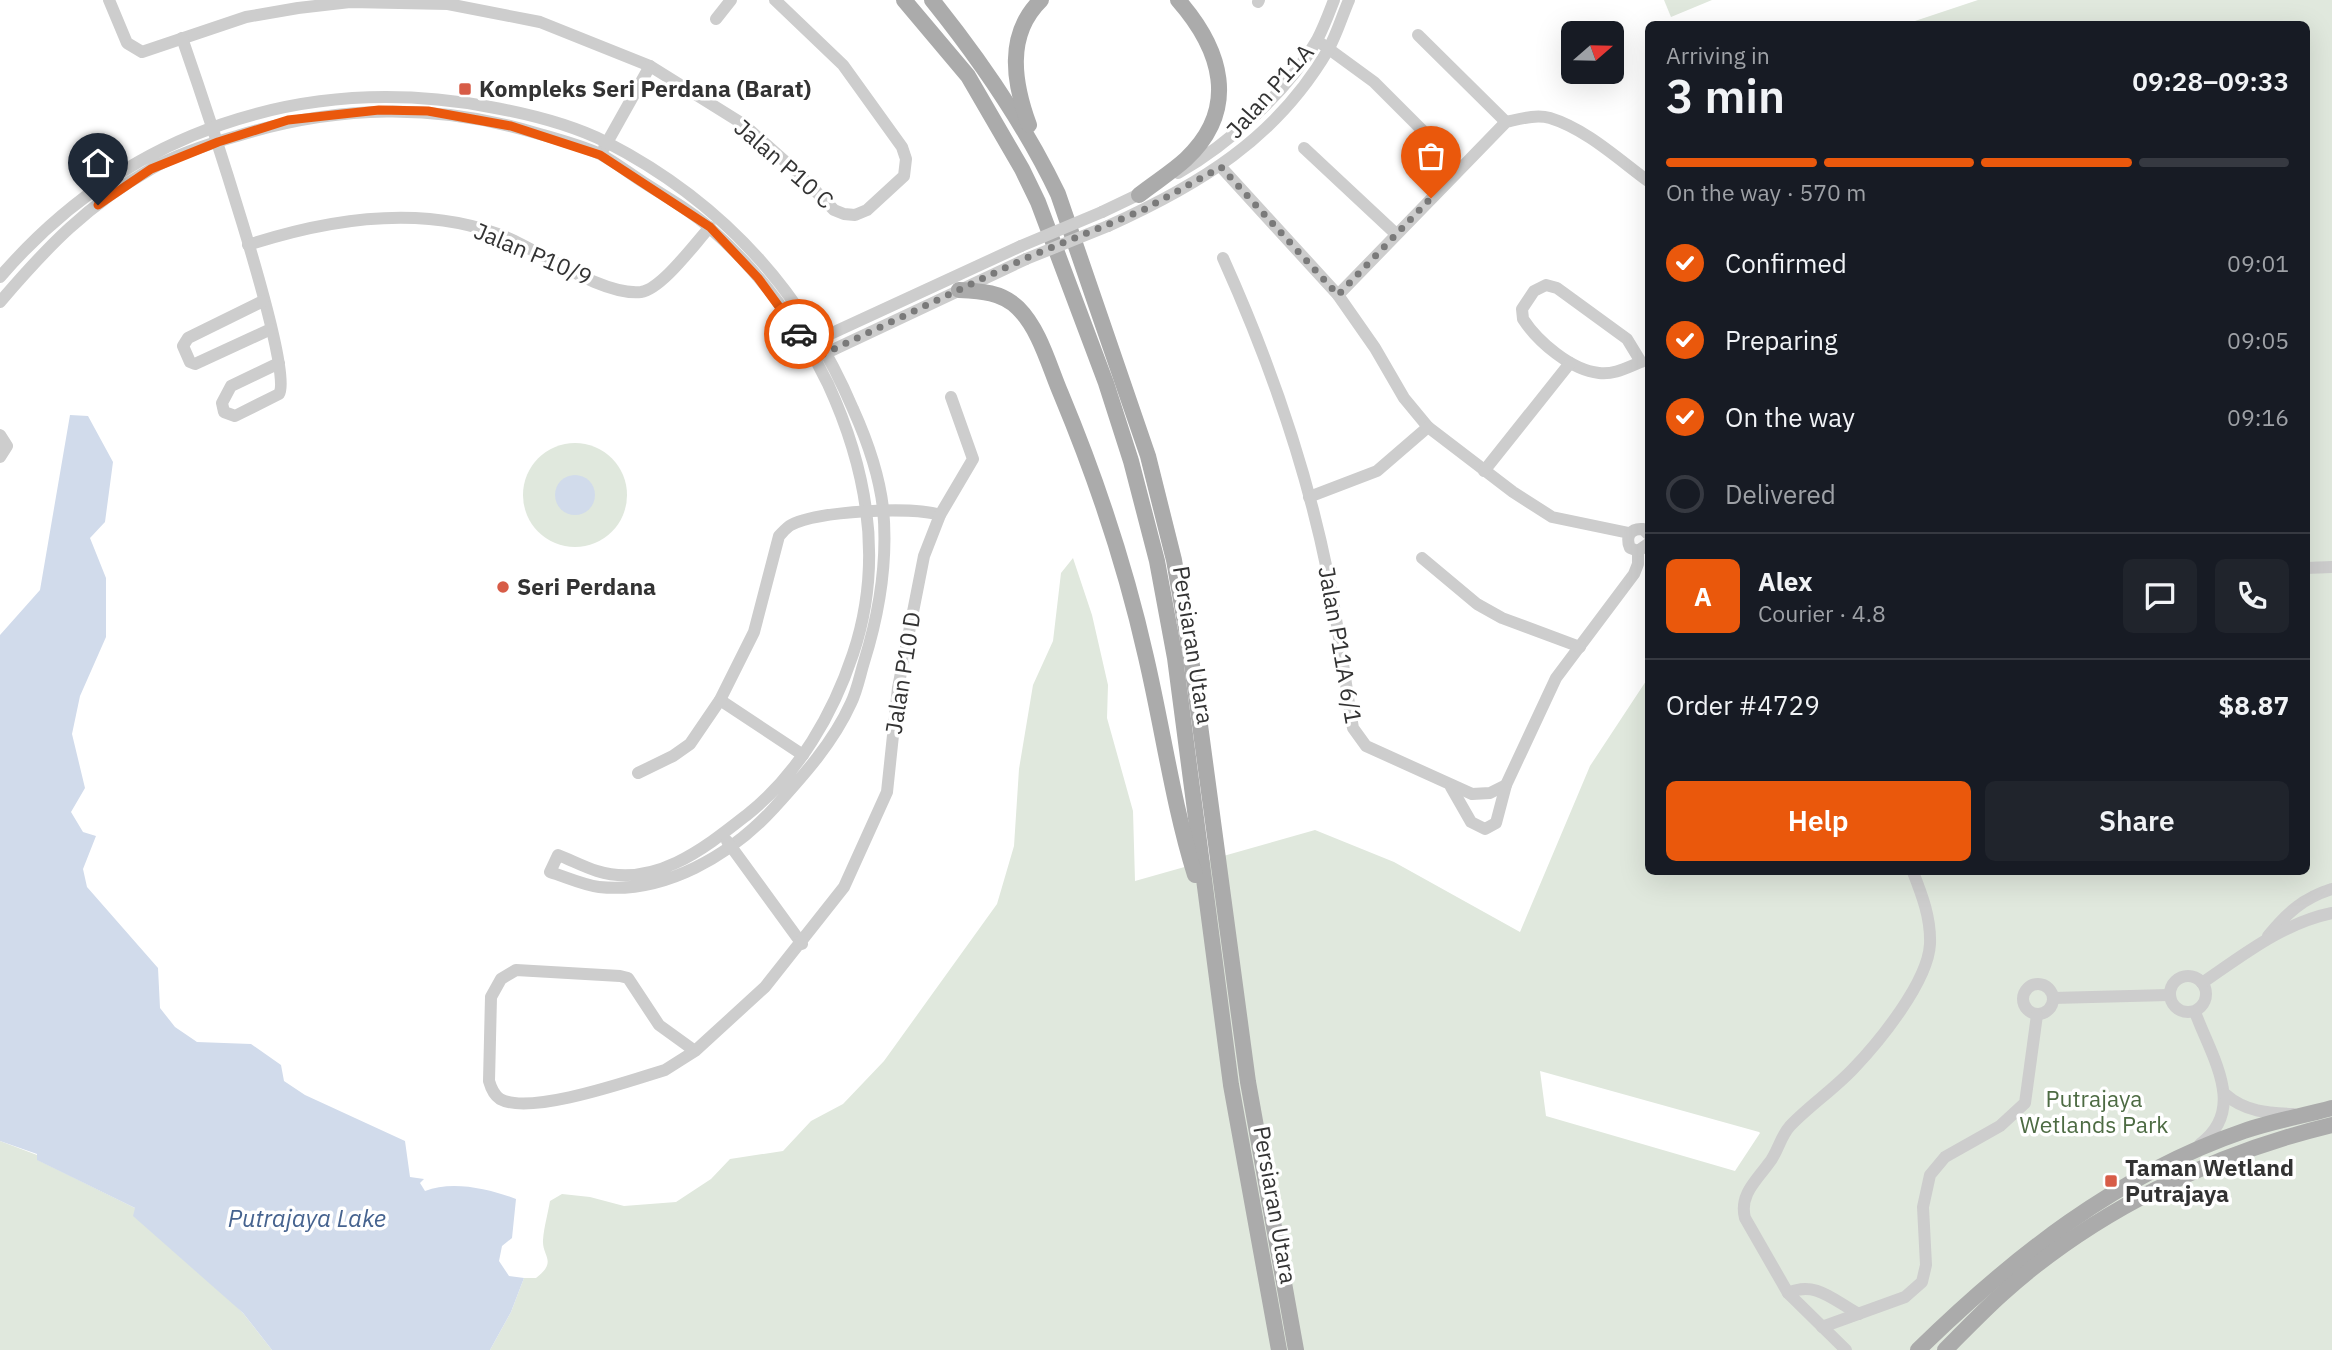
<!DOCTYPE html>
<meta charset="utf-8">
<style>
:root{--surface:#171b24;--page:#20242c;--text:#f1f3f6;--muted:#9ea1a6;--line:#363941;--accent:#ea580c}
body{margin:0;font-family:"IBM Plex Sans",sans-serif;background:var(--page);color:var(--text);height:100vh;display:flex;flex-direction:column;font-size:26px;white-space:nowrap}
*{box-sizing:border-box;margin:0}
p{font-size:23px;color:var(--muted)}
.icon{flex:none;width:38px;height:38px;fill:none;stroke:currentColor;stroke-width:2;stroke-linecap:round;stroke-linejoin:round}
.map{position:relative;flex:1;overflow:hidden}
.panel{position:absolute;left:1645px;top:21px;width:665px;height:854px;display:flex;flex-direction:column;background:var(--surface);border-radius:10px;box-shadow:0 7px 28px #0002}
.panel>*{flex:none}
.needle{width:46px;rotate:70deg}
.buttons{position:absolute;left:1561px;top:21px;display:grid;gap:14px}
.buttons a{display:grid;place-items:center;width:63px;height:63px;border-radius:10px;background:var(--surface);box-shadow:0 7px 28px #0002;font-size:35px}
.pin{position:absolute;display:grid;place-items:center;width:60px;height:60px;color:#fff;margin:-72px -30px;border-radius:50% 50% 50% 0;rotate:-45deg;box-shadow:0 0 7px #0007}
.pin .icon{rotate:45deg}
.courier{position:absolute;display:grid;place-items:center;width:70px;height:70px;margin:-35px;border:5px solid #ea580c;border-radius:50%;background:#fff;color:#222;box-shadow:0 2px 9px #0007}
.summary em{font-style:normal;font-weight:600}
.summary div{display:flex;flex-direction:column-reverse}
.summary{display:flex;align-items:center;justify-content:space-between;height:119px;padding:0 21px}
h1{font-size:46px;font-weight:600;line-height:52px}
.bar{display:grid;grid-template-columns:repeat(4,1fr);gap:10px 7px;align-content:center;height:84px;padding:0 21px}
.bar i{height:9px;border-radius:5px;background:var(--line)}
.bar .on{background:var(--accent)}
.bar p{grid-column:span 4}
.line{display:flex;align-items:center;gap:18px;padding:0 21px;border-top:2px solid var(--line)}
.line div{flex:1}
.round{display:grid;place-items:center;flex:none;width:74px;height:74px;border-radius:10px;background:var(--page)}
ol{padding:0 21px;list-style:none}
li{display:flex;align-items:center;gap:21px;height:77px}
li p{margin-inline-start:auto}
li .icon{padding:7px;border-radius:50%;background:var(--accent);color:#fff;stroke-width:4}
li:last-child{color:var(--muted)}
li i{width:38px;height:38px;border:4px solid var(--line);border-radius:50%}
.action{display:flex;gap:14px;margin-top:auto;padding:14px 21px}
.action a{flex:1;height:80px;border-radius:10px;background:var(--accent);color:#fff;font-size:28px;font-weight:600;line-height:80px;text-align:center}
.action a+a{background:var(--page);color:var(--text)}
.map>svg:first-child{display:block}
.green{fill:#e0e8dd;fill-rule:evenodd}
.water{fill:#d1dbeb}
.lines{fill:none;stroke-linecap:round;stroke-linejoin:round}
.minor{stroke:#cdcdcd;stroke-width:12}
.major{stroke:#ababab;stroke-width:16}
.minor-bridge{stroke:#cdcdcd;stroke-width:12}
.done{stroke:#7a7a7a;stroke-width:7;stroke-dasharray:0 12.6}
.route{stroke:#ea580c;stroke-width:9}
.poi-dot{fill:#d75c47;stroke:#fff;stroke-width:2.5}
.labels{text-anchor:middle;stroke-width:7;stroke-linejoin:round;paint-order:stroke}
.poi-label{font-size:23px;font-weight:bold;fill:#333;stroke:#fff;text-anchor:start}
.street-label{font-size:23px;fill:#333;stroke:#fff}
.park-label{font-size:23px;fill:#4d6b43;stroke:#fff}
.water-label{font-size:24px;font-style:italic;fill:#46638f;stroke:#fff}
</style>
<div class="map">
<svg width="2332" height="1350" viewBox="0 0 2332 1350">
<rect width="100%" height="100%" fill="#fff"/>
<g class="green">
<path d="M 1664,0 L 1712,0 L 1671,17 Z"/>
<path d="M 1978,0 L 2332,0 L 2332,1350 L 490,1350 L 511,1312 L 524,1278 L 536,1278 C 558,1261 542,1257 543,1240 C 544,1227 548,1213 550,1201 L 562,1194 L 590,1197 L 624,1206 L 676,1202 L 711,1179 L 730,1159 L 783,1151 L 811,1121 L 843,1104 L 884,1061 L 997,904 L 1014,846 L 1019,769 L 1033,685 L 1053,641 L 1061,573 L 1073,558 L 1092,615 L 1108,685 L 1107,718 L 1133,811 L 1135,881 L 1315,830 L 1394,862 L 1520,932 L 1590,766 L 1648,678 L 1648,872 L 2306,872 L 2306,24 L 1906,24 ZM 1540,1071 L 1759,1132 L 1760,1133 L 1735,1171 L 1546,1116 Z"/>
<circle cx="575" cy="495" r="52"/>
<path d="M 0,1141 L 37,1155 L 38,1160 L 135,1208 L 243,1313 L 272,1350 L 0,1350 Z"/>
</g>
<g class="water">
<path d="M 70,415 L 88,416 L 113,462 L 105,522 L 90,538 L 106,578 L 106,637 L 80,696 L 72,734 L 85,788 L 71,812 L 83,832 L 96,836 L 83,869 L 87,887 L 158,968 L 160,1008 L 175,1027 L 197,1042 L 251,1044 L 281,1065 L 284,1081 L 305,1095 L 405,1141 L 410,1177 L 424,1179 L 420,1183 L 425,1191 C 452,1180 490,1189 516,1199 L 512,1238 L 502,1246 L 499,1261 L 509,1276 L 524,1278 L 511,1312 L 490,1350 L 272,1350 L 243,1313 L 133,1216 L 135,1208 L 37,1160 L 37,1154 L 0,1141 L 0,635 L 40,590 Z"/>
<circle cx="575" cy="495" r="20"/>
</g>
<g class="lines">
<g class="minor">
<path d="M 109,0 L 127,43 L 142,52 L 246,17 L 298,8 L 350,2 L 448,4 L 540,22 L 650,66 L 743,124 L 797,172 L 834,210 L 844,214 L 855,215 L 867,210 L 904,176 L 906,159 L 902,147 L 843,65 L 775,0"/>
<path d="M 1258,2 L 1259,0"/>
<path d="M 716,19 L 731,0"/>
<path d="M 1418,35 L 1506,122"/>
<path d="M 182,38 C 197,81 296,371 279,394 L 235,416 L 224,412 L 222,403 L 231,386 L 279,363"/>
<path d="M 1322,44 L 1374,82 L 1460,168"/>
<path d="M 604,148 L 650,66"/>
<path d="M 1304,148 L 1396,234"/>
<path d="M 1221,167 L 1338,295 L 1375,348 L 1404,398 L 1428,427 L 1513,492 L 1552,517 L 1629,533"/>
<path d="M 1178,173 C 1228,145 1288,91 1317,40 C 1324,27 1329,13 1334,0"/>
<path d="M 1102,212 L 1146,191"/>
<path d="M 1108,226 C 1199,185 1276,139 1328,50 C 1337,34 1342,16 1349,0"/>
<path d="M 248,245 C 331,218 425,203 508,238 C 543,253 603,296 641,292 C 662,289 695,243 710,227"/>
<path d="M 1223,258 C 1268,358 1305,463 1327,570 C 1338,622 1344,675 1353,728 L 1366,746 L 1472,794 L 1490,793 L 1506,785 L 1556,678 L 1634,574 L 1638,564 L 1638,551"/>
<path d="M 0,277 C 125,132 302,72 490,107 C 529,114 570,124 606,142 C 721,201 803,291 853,409 C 867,440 879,474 883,508 C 888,559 879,614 864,662 C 860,675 857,691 851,703 C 833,743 803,776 774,808 C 731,855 665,894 599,887 C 583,885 566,877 550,872 L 558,855 C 571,860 584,867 597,871 C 655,889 706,847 748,814 C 799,773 833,714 853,654 C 884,562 868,471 828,384 C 801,328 759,271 712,230 C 692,211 666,197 643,182 C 629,173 615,162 600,154 C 580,145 557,139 536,133 C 435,103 338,105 237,136 C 208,144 177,154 151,169 C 87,205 47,247 0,302"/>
<path d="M 1546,285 L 1557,288 L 1627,339 L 1641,362 C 1628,367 1614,375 1599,373 C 1571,370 1538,342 1523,319 L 1522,309 L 1534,291 Z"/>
<path d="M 1338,295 L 1506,122 C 1520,119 1536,114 1550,118 C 1586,129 1618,159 1648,181"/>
<path d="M 263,301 L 188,338 L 183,346 L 190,362 L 195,364 L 271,329"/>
<path d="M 815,341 L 1021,246"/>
<path d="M 822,355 L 1026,259"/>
<path d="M 0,435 L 7,446 L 0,457"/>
<path d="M 1484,471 L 1570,363"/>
<path d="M 1309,497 L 1377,471 L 1428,427"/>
<path d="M 1648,534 L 1643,529 C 1631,528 1625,536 1630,548 L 1638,551 L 1648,544"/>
<path d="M 1422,558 L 1477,604 L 1502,618 L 1580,647"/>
<path d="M 2306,568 L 2332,567"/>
<path d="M 720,700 L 803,755"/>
<path d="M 638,773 L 673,756 L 690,744 L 720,700 L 754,632 L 779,536 C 783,532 787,527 791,525 C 818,511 911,506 940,515"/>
<path d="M 1451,787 L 1471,822 L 1485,829 L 1496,823 L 1506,785"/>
<path d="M 727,841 L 802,944"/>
<path d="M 2268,936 C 2287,913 2303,898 2332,889"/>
<circle cx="2188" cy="994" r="18"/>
<path d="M 2202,983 C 2243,955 2283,923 2332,913"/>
<circle cx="2038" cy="999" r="15"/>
<path d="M 2053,998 L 2169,995"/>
<path d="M 2195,1012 C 2211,1056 2248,1109 2200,1144"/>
<path d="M 695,1051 L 659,1025 L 628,978 L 620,976 L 516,970 L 501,979 L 491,997 L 489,1081 C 491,1088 494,1095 500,1099 C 530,1116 632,1080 665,1070 L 695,1051 L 765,987 L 844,887 L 887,792 L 898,688 L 924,556 L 940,515 L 973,459 L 951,397"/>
<path d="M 2225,1094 C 2245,1112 2268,1113 2293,1114"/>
<path d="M 1788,1293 C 1816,1280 1834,1301 1859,1314"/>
<path d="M 1822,1327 L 1905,1297 L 1922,1282 L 1926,1265 L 1923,1207 L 1930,1175 L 1945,1157 L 2000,1126 L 2025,1103 L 2037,1015"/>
<path d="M 1846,1350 L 1788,1293 L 1745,1218 C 1739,1195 1756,1181 1769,1163 C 1778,1152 1780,1137 1790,1126 C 1809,1106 1833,1090 1853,1069 C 1879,1042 1928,982 1930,944 C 1931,918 1922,895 1913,872"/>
</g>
<g class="major">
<path d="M 904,0 L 968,76 L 1022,169 L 1038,202 L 1106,383 L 1131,461 L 1157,561 L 1175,658 L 1231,1085 L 1279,1350"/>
<path d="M 932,0 C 981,61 1024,123 1058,194 L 1148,456 L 1174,560 L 1191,658 L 1248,1082 L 1296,1350"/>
<path d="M 1029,125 C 1014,84 1005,35 1041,0"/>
<path d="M 1139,195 C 1154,183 1172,172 1186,159 C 1240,108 1221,49 1178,0"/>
<path d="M 959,290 C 981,291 1002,292 1018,308 C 1040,330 1049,366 1061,394 C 1096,478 1126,568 1146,657 C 1163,730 1173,804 1195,875"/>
<path d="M 1918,1350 C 2012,1258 2118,1174 2244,1131 C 2272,1121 2303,1116 2332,1108"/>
<path d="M 1945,1350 C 1964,1331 1982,1312 2002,1294 C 2094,1211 2212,1154 2332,1125"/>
</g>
<g class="minor-bridge">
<path d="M 1021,246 L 1102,212"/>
<path d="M 1026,259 L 1108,226"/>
</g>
</g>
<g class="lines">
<path class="done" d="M 799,334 L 815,358 L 1026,258 L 1143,210 L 1221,167 L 1338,295 L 1431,198"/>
<path class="route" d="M 98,205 L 151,169 L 218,142 L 288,120 L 379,110 L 428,111 L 511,126 L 600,155 L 710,227 L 758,278 L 799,334"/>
</g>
<g class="poi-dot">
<rect x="458" y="82" width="14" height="14" rx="3.5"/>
<circle cx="503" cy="587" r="7"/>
<rect x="2104" y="1174" width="14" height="14" rx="3.5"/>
</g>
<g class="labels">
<g class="poi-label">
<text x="479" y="97">Kompleks Seri Perdana (Barat)</text>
<text x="517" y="595">Seri Perdana</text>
<text x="2125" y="1176">Taman Wetland<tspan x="2125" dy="26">Putrajaya</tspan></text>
</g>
<g class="street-label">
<text transform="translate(1270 91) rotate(-48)" y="8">Jalan P11A</text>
<text transform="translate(784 164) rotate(41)" y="8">Jalan P10 C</text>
<text transform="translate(533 254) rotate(23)" y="8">Jalan P10/9</text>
<text transform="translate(1193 645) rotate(81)" y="8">Persiaran Utara</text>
<text transform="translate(1340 645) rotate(80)" y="8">Jalan P11A 6/1</text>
<text transform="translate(903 673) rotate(-81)" y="8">Jalan P10 D</text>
<text transform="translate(1275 1205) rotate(80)" y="8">Persiaran Utara</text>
</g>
<g class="park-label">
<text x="2094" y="1107">Putrajaya<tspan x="2094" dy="26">Wetlands Park</tspan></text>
</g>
<g class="water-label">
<text x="307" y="1227">Putrajaya Lake</text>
</g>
</g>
</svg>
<div class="buttons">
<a><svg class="needle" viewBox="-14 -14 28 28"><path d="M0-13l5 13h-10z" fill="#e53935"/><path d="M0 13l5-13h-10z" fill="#9ea1a6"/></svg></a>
</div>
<div class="pin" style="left:1431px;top:198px;background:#ea580c"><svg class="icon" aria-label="bag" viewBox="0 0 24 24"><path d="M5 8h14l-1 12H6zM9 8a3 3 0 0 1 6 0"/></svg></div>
<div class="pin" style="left:98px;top:205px;background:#1f2937"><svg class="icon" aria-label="home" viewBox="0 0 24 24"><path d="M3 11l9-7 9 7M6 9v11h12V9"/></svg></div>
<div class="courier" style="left:799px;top:334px"><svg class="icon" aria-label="car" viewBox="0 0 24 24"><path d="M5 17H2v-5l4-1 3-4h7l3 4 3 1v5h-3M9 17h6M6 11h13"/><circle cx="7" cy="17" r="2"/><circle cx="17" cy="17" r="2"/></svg></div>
<section class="panel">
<div class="summary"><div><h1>3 min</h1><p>Arriving in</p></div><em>09:28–09:33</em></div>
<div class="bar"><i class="on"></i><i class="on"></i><i class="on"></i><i></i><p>On the way · 570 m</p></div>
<ol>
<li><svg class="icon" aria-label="check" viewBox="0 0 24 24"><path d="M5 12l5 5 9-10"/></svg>Confirmed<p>09:01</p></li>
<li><svg class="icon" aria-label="check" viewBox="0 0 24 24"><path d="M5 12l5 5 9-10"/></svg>Preparing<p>09:05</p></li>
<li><svg class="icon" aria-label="check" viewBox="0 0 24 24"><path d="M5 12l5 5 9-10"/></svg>On the way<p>09:16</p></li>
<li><i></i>Delivered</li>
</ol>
<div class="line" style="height:126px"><b class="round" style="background:var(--accent);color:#fff">A</b><div><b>Alex</b><p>Courier · 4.8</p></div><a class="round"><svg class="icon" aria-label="chat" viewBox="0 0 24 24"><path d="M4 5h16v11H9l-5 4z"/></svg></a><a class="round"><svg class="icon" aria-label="phone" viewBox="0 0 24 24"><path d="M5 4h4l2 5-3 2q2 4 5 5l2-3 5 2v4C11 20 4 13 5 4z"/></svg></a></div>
<div class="line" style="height:91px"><div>Order #4729</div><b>$8.87</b></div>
<div class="action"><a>Help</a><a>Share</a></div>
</section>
</div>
